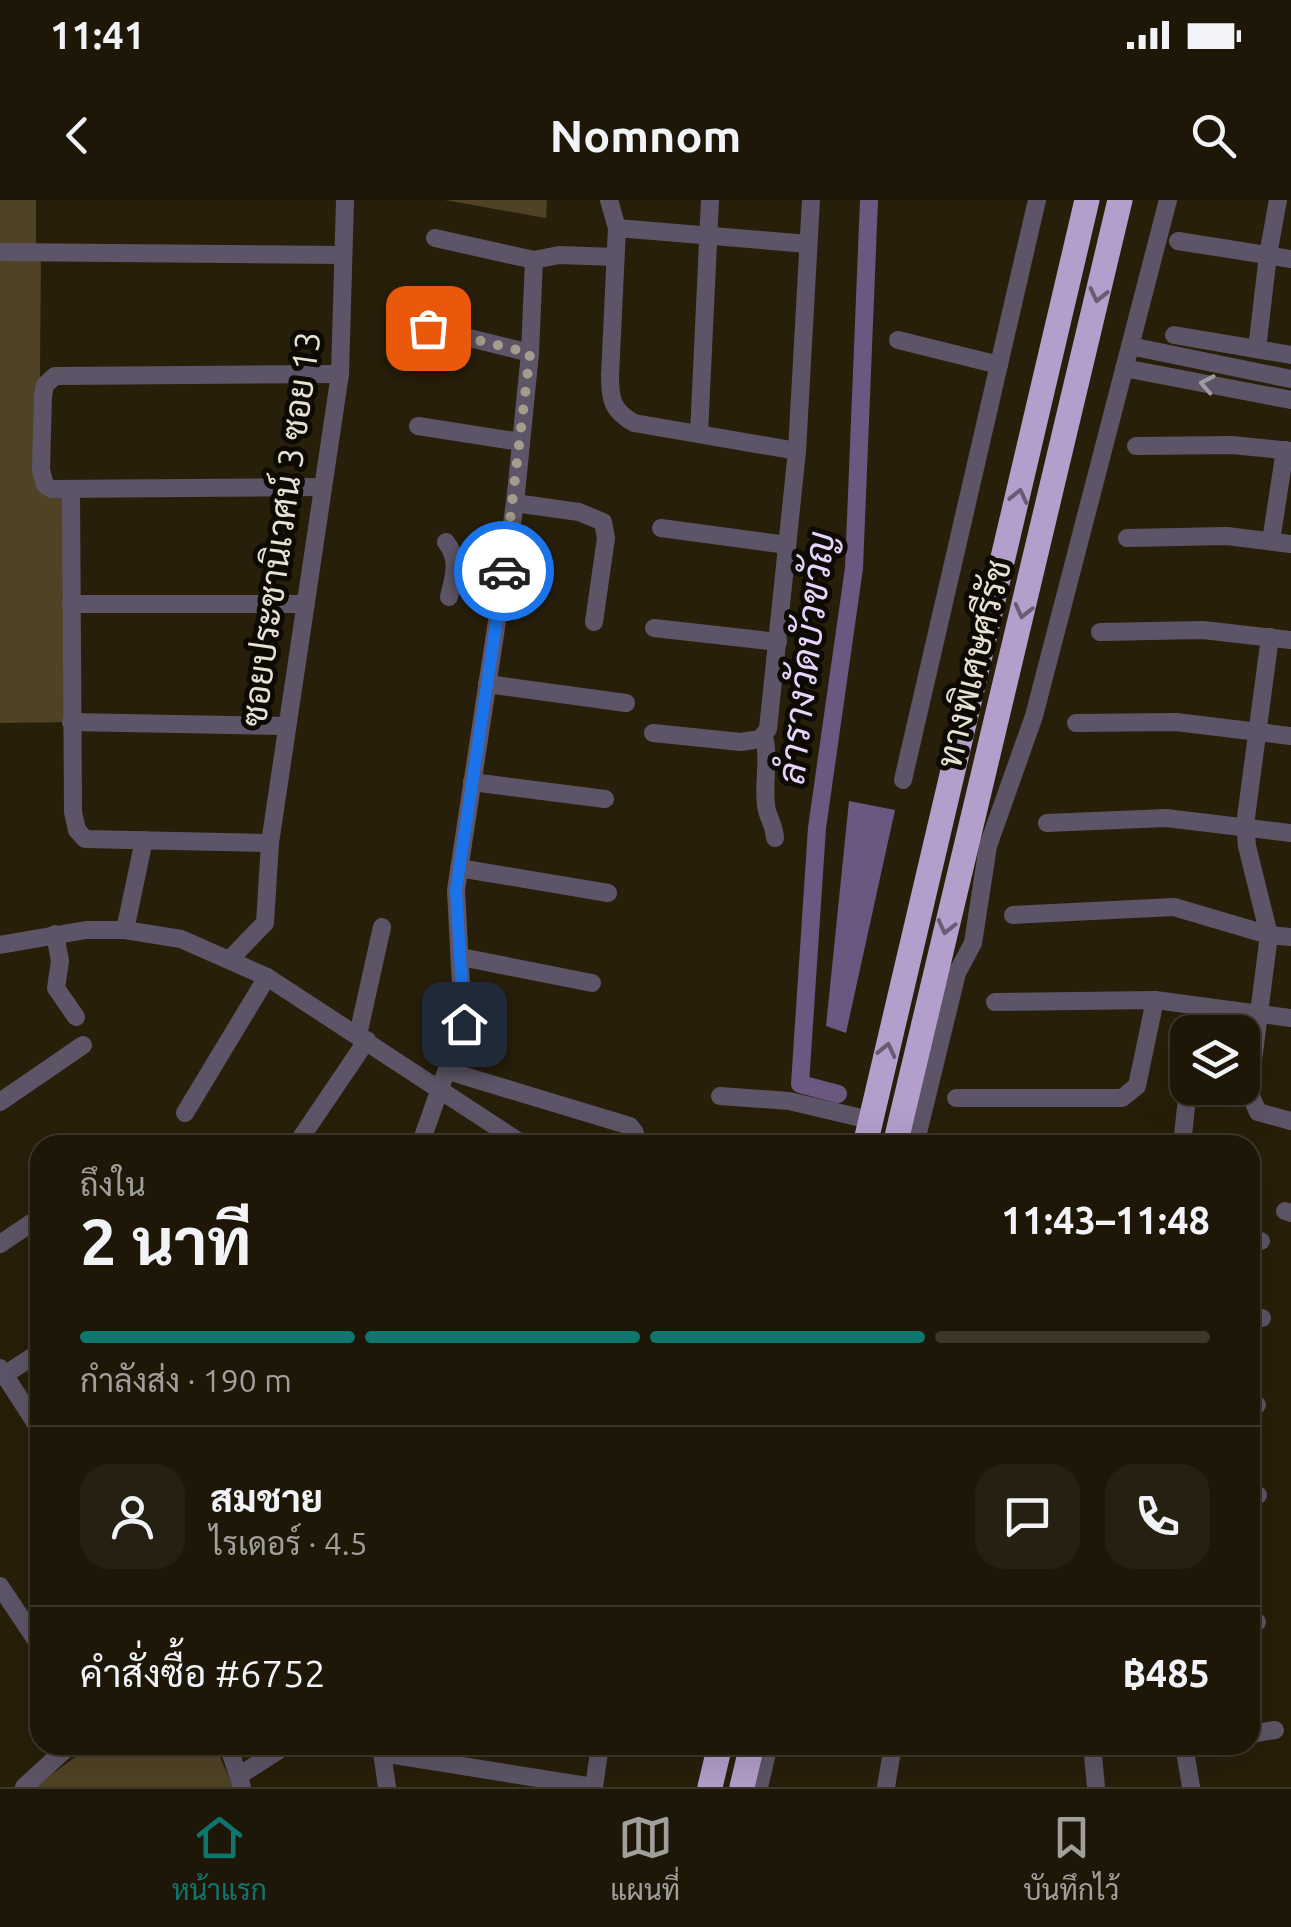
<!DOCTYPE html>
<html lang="th">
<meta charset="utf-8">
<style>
:root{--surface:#1e1708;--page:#262012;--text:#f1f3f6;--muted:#a19f9c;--line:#3c3629;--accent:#0f766e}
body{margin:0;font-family:Ubuntu,Sarabun,sans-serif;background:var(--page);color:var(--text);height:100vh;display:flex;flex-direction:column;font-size:38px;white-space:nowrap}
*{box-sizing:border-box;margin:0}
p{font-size:32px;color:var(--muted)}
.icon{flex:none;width:55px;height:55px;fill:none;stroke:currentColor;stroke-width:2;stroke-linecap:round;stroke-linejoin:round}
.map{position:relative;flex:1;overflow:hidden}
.sheet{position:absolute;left:30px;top:935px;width:1230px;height:620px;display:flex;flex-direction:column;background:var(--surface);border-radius:30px;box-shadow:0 10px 40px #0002,0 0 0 2px var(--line)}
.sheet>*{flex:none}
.buttons{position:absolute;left:1170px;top:815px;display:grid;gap:20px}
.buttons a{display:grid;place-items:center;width:90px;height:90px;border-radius:20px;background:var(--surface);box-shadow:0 10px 40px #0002,0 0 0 2px var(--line);font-size:50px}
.pin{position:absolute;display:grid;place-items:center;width:85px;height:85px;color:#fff;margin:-42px;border-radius:20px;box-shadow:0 5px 15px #0006}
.courier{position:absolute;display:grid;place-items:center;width:100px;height:100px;margin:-50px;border:8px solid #1a73e8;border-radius:50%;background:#fff;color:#222;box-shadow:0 2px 12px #0007}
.headline em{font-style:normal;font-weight:700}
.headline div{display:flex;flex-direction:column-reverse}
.headline{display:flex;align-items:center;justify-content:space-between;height:170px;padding:0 50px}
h1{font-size:65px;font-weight:700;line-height:75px}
.bar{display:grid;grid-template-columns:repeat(4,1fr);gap:15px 10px;align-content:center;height:120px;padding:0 50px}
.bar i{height:12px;border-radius:8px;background:var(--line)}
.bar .selected{background:var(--accent)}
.bar p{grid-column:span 4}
.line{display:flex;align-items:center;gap:25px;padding:0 50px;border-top:2px solid var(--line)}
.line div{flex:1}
.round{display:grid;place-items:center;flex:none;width:105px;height:105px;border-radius:30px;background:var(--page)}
.status{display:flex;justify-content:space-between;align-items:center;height:70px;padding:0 50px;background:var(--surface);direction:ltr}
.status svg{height:28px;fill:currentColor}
header{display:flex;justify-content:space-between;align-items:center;height:130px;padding:0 50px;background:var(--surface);font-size:45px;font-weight:700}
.dock{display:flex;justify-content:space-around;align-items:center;height:140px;border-top:2px solid var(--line);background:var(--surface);font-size:28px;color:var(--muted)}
.dock a{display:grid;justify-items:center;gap:5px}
.dock .selected{color:var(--accent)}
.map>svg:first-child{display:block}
.green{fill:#504325}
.water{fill:#6b577f}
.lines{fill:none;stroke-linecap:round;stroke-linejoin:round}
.canal{stroke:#6b577f;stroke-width:18}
.minor{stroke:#5d5567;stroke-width:18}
.highway{stroke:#b49ecb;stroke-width:25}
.oneway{stroke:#695b71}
.oneway2{stroke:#a29b9e}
.done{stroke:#a49d8d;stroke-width:10;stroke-dasharray:0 18}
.route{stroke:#1a73e8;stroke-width:12}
.labels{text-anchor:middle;stroke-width:10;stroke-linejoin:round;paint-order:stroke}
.street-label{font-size:35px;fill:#e7e1d4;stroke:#0d0903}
.water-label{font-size:38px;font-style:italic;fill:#e7d4fd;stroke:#0d0903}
</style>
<div class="status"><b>11:41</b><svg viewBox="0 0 49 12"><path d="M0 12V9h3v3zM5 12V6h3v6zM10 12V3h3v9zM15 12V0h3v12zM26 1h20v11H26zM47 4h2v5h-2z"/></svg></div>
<header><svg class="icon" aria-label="back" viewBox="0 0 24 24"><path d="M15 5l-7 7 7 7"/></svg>Nomnom<svg class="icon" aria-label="search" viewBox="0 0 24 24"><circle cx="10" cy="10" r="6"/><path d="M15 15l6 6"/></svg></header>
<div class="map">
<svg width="1291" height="1587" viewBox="0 0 1291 1587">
<rect width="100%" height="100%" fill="#281f0a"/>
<g class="green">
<rect x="0" y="0" width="36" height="48"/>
<path d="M 445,0 L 547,0 L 546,18 L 545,18 Z"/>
<path d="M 0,54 L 41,54 L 39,287 L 74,287 L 71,522 L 0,523 Z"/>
<path d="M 92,1545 L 215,1545 L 233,1587 L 34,1587 Z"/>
</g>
<path class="water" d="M 849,601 L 895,610 L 846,833 L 826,826 Z"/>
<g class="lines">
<path class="canal" d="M 838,894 L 800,884 L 817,628 L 854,368 L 869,0"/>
<g class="minor">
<path d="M 609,0 L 617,28 L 610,176 C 610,201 613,211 634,223 L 797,251"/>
<path d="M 617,28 L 808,44"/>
<path d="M 435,38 L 534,60"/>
<path d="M 1178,41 L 1291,59"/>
<path d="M 0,52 L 343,55"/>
<path d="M 429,128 L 530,153"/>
<path d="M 1174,135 L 1291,155"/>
<path d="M 898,140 L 999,165"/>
<path d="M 1130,146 L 1291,179"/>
<path d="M 1257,149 L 1268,55 L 1278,0"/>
<path d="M 1124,168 L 1291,200"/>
<path d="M 418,226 L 521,242"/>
<path d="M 699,234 L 710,0"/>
<path d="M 1136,246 L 1232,245 L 1291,251"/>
<path d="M 323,287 L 52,289 L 45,285 L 41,270 L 43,196 L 45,185 L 55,176 L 340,174"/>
<path d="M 71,289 L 73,612 L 77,630 L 85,639 L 270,643"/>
<path d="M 515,303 L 579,312 L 603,322 L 606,338 L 594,422"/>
<path d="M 661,328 L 787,345"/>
<path d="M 1127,338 L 1227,336 L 1291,344"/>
<path d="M 1271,341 L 1285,250"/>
<path d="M 446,342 C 460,360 454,376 449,397"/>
<path d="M 456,362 L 505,366"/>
<path d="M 71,404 L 306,404"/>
<path d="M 654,428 L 778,442"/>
<path d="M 1100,432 L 1203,430 L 1291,440"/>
<path d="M 1270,437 L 1245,625 L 1247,646 L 1269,735 L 1249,892 L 1258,912 L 1291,921"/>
<path d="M 487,484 L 626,503"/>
<path d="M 71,522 L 287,526"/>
<path d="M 1076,523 L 1176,522 L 1291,536"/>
<path d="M 653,533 L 741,542 L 760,539 L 768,529 L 797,251 L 811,0"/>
<path d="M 764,536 C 770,559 763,582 766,605 C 767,617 774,623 775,638"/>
<path d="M 903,580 L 1037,0"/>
<path d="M 472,582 L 605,599"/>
<path d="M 1047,623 L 1166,618 L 1291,633"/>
<path d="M 459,668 L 608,693"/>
<path d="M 1013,715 L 1174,707 L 1269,735 L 1291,737"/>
<path d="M 125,730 L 144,640"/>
<path d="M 55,734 L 60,761 L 56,788 L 76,817"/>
<path d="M 0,745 L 86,730 L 125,730 L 181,739 L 267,777 L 524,945"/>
<path d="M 461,757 L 592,783"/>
<path d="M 230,759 L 265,723 L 270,643 L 340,174 L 345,0"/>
<path d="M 995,802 L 1155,800 L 1291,818"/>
<path d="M 358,835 L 382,727"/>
<path d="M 448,871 L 630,926 L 635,933 L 634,945"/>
<path d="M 720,896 L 789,901 L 857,917"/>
<path d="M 956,898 L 1122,898 L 1137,886 L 1155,800"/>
<path d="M 0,902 L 83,845"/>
<path d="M 185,913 L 267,777"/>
<path d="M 296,945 L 367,840"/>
<path d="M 420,945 L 463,824 L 456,690 L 515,303 L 530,153 L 534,60 L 559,55 L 615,57"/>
<path d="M 915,945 L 957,773 L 973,743 L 988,646 L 1034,516 L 1168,0"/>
<path d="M 1182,945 L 1188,888"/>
<path d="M 1285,1011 L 1291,1013"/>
<path d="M 1250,1041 L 1261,1041"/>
<path d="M 0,1044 L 40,1017"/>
<path d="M 1250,1118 L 1262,1118"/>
<path d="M 0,1168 L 40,1230"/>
<path d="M 4,1175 L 40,1152"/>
<path d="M 1250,1205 L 1257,1205"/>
<path d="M 1250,1295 L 1258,1295"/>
<path d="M 1250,1319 L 1253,1319"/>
<path d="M 0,1386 L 40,1446"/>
<path d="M 1250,1423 L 1257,1422"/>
<path d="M 1250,1534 L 1275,1530"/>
<path d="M 228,1545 L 242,1587"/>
<path d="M 378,1545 L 382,1553 L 387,1587"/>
<path d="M 1092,1545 L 1096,1587"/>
<path d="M 1184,1545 L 1191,1587"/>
<path d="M 382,1553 L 593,1587"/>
<path d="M 240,1575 L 287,1545"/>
<path d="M 24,1587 L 70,1545"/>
<path d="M 594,1587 L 600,1545"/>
<path d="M 759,1587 L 769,1545"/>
<path d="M 886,1587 L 893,1545"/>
</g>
<g class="highway">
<path d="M 865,945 L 1087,0"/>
<path d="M 895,945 L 1120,0"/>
<path d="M 710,1587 L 720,1545"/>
<path d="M 742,1587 L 752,1545"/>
</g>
</g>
<defs><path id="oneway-chevron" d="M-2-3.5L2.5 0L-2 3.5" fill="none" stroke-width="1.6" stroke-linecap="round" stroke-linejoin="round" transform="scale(2.5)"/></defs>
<g class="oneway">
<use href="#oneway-chevron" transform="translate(1098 95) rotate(103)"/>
<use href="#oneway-chevron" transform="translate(1019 296) rotate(-77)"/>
<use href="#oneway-chevron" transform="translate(1023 411) rotate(104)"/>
<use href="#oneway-chevron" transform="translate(946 727) rotate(104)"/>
<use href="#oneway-chevron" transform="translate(887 850) rotate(-77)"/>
</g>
<use class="oneway2" href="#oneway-chevron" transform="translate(1207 184) rotate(-169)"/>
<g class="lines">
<path class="done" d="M 428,128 L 530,153 L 504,371"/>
<path class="route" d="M 464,824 L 456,690 L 504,371"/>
</g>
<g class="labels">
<g class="street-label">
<text transform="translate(281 329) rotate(-82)" y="12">ซอยประชานิเวศน์ 3 ซอย 13</text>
<text transform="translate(974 464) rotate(-76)" y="12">ทางพิเศษศรีรัช</text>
</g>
<g class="water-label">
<text transform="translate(806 458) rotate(-83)" y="13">ลำรางวัดบัวขวัญ</text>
</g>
</g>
</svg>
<div class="buttons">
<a><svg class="icon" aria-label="layers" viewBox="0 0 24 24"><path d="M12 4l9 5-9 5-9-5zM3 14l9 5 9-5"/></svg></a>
</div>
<div class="pin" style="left:428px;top:128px;background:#ea580c"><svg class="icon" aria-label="bag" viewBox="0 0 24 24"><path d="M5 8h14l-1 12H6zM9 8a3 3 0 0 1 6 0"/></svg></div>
<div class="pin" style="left:464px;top:824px;background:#1f2937"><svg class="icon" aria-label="home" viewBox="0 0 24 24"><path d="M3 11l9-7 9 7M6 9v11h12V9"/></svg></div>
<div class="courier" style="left:504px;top:371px"><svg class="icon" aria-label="car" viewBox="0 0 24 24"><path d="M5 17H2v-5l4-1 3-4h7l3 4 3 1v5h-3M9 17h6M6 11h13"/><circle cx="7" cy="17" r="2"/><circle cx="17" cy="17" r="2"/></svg></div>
<section class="sheet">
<div class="headline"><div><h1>2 นาที</h1><p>ถึงใน</p></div><em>11:43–11:48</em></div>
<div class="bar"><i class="selected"></i><i class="selected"></i><i class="selected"></i><i></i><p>กำลังส่ง · 190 m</p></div>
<div class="line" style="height:180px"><a class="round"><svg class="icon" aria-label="person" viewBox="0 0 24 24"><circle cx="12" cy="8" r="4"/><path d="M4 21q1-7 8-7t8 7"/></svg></a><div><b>สมชาย</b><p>ไรเดอร์ · 4.5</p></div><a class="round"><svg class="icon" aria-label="chat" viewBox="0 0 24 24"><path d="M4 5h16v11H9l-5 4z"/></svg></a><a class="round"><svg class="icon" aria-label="phone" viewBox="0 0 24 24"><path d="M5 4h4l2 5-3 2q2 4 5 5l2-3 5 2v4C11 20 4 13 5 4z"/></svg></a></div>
<div class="line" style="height:130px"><div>คำสั่งซื้อ #6752</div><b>฿485</b></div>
</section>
</div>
<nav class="dock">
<a class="selected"><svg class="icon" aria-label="home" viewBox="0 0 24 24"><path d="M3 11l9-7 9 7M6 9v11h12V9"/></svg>หน้าแรก</a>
<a><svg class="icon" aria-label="map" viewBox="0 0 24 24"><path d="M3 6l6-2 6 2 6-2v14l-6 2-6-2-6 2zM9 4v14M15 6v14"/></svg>แผนที่</a>
<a><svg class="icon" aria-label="saved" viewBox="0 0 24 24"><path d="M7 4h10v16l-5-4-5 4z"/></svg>บันทึกไว้</a>
</nav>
